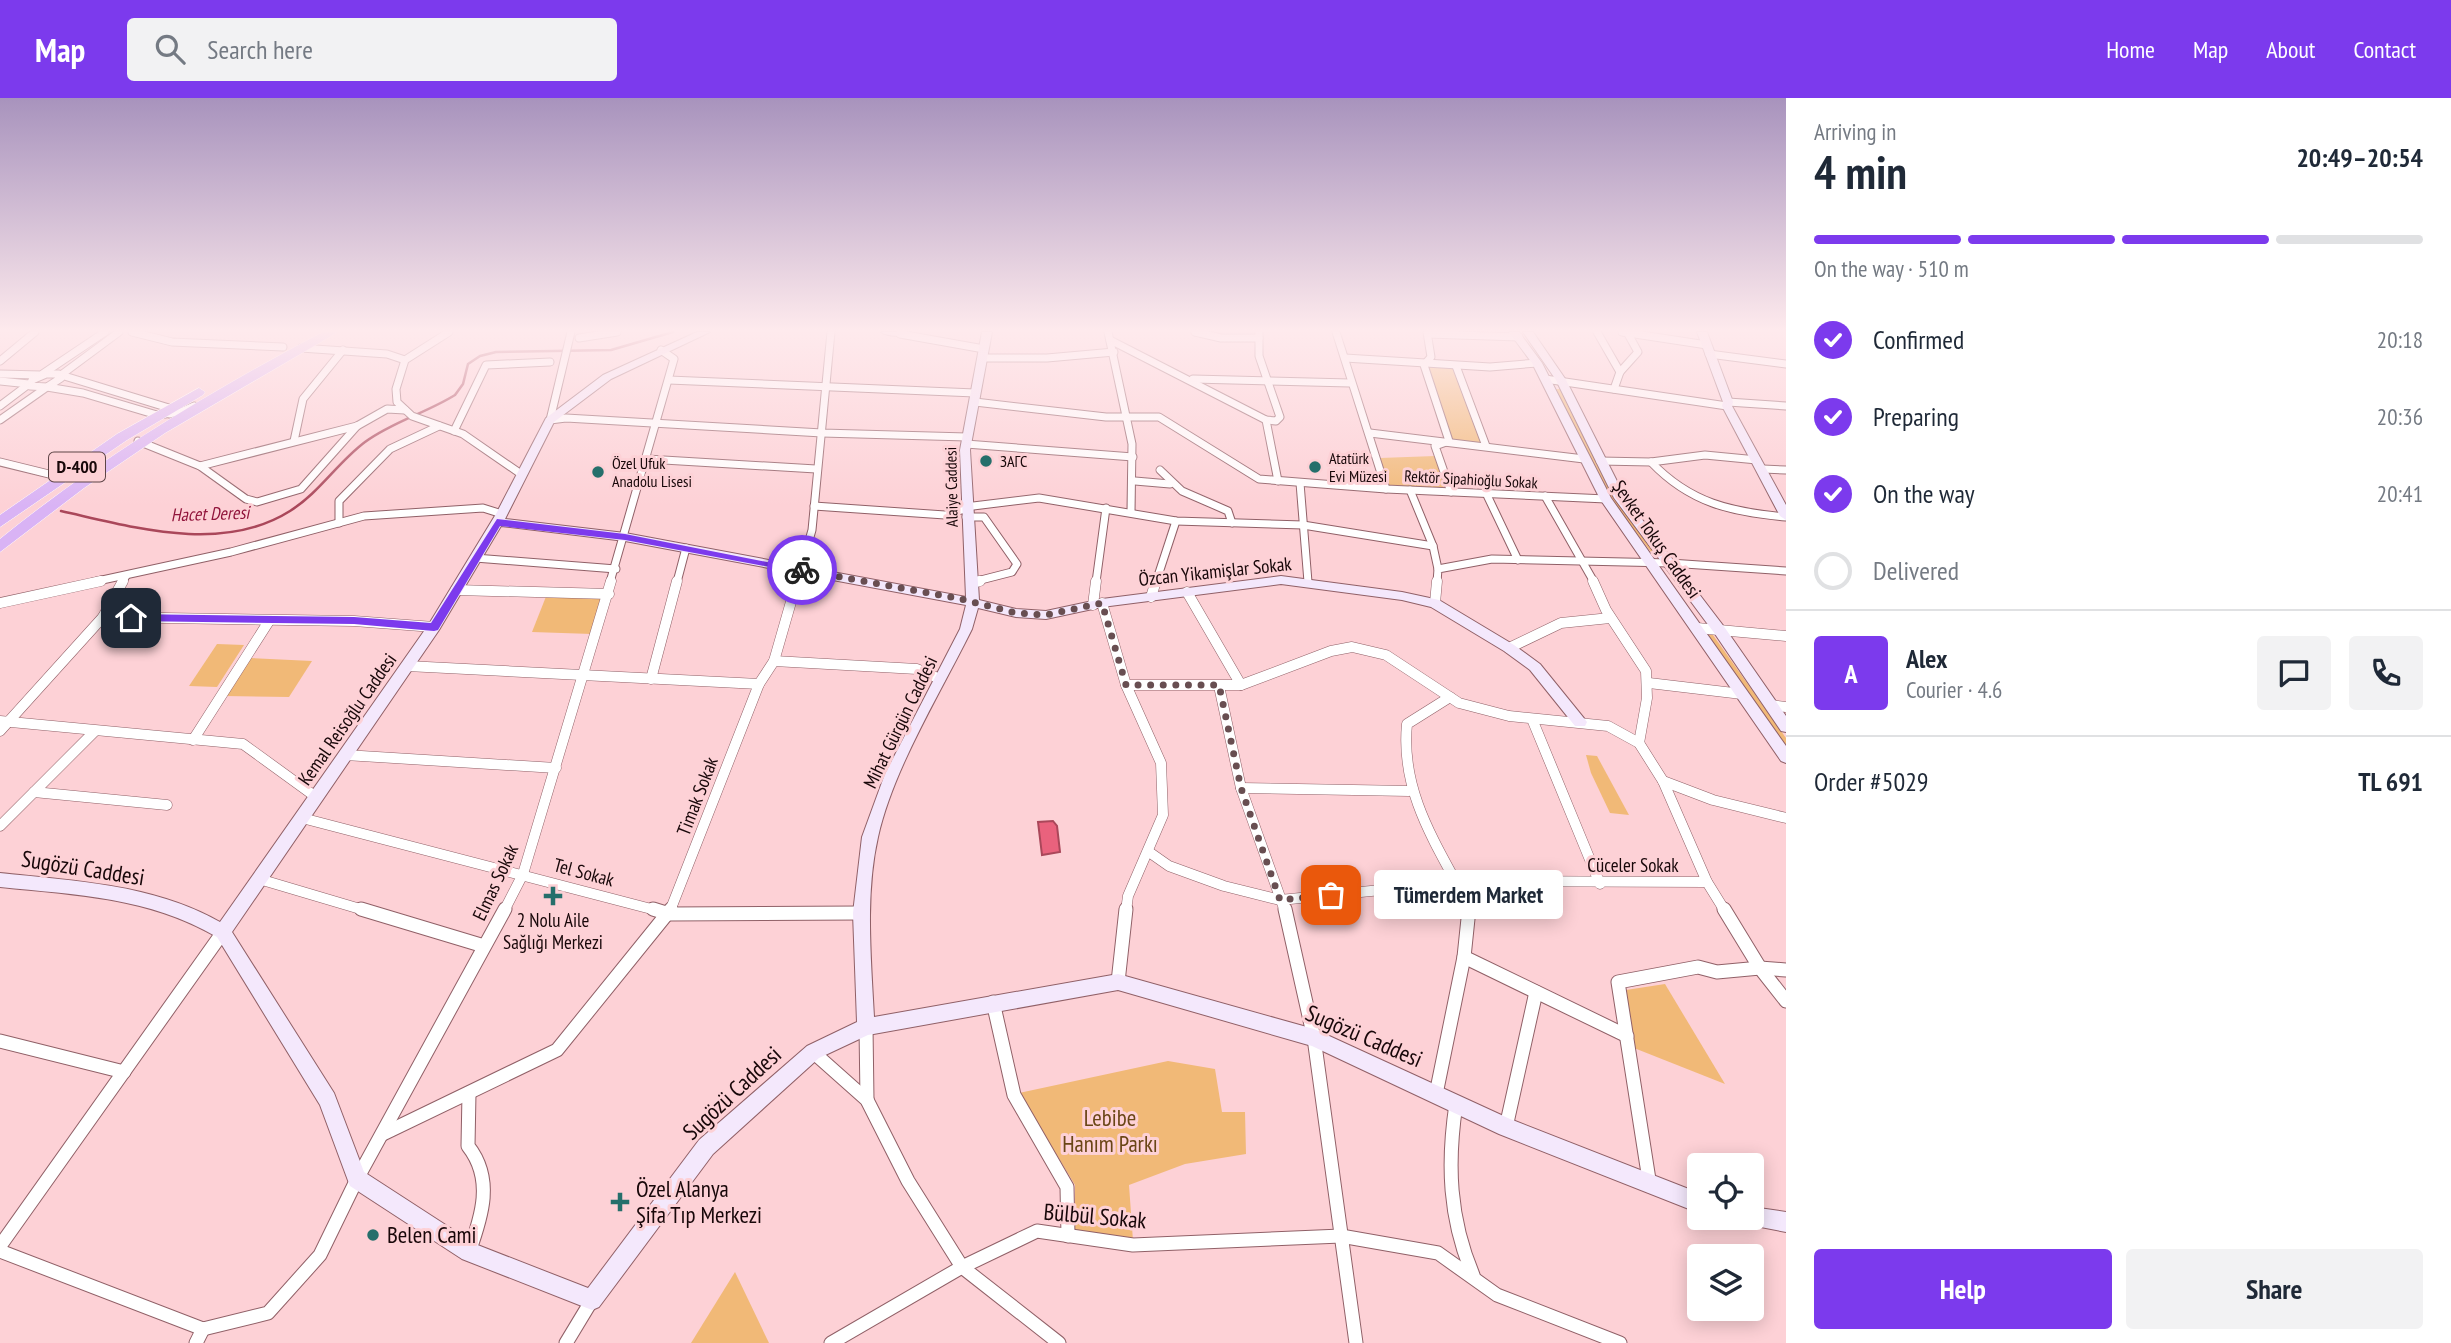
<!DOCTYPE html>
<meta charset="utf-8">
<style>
:root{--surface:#fff;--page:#f2f2f3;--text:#1f2937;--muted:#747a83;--line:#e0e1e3;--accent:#7c3aed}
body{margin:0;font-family:"PT Sans Narrow",sans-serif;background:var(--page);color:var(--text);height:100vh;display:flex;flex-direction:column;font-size:26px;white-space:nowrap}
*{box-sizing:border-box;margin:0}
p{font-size:23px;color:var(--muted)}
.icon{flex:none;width:38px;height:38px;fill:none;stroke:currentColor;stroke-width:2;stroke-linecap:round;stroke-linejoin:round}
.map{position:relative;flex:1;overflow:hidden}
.panel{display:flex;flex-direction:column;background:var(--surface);width:665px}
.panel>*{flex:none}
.buttons{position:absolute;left:1687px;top:1055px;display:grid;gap:14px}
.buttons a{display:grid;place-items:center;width:77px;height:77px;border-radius:7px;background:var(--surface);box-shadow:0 4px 18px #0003;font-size:35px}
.pin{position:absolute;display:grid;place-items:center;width:60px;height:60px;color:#fff;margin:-30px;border-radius:14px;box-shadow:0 4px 10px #0006}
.courier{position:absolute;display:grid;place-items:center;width:70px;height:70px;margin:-35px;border:5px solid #7c3aed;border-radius:50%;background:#fff;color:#222;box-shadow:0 2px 9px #0007}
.bubble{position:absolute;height:49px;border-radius:7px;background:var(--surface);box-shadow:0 4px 18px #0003;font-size:23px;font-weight:700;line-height:49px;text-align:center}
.summary em{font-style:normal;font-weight:700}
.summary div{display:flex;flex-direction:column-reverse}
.summary{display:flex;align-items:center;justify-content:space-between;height:119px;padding:0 28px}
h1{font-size:46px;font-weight:700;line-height:52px}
.bar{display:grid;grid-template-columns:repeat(4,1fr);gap:10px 7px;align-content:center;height:84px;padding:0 28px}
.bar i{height:9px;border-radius:5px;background:var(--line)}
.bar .current{background:var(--accent)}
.bar p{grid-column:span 4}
.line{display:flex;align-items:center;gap:18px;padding:0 28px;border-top:2px solid var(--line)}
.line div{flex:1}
.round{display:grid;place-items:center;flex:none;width:74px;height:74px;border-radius:7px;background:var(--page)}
ol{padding:0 28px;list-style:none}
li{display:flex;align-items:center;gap:21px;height:77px}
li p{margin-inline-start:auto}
li .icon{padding:7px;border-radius:50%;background:var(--accent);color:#fff;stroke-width:4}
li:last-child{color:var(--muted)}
li i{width:38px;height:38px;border:4px solid var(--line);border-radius:50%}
.action{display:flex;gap:14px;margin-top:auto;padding:14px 28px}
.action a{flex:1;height:80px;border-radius:7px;background:var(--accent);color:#fff;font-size:28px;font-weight:700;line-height:80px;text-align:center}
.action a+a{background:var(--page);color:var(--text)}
header{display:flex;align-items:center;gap:42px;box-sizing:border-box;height:98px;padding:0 35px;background:var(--accent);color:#fff}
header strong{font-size:33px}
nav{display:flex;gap:38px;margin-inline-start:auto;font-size:24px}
.search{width:490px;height:63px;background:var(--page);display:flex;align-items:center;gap:18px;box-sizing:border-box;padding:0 24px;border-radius:7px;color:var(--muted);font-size:26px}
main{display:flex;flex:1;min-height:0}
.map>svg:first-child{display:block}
.green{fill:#f1b977}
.water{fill:#e9627d;stroke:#aa475a;stroke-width:2}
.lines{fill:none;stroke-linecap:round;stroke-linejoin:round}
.stream{stroke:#aa475a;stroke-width:2.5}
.street-far2-casing{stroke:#906067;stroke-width:9}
.street-far1-casing{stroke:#906067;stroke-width:11}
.street-casing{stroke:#906067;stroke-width:15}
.secondary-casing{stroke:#906067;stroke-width:2}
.highway-casing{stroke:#fff;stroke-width:1}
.street-far2{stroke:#fff;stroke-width:7}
.street-far1{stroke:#fff;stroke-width:10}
.street{stroke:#fff;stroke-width:13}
.secondary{fill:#f4e8fc;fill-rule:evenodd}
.highway{fill:#d9b3f5;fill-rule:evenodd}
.route{fill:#7c3aed}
.done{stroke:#684e51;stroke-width:7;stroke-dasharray:0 12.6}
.poi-dot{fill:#256f6b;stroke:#fdd1d6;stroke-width:2.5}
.labels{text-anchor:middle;stroke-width:6;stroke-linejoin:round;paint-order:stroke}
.far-poi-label{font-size:16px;fill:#180709;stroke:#fdd1d6;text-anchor:start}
.far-street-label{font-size:16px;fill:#180709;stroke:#fdd1d6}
.shield{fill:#fdd1d6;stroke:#5d4446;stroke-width:2}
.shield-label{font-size:18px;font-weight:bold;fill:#180709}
.far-water-label{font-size:18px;font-style:italic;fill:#91143b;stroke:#fdd1d6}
.street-label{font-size:19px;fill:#180709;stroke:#fdd1d6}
.poi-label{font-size:19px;fill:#180709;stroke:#fdd1d6}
.near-street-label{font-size:23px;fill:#180709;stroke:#fdd1d6}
.near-park-label{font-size:23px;fill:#6a4616;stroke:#fdd1d6}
.near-poi-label{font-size:23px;fill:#180709;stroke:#fdd1d6;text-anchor:start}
</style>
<header>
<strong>Map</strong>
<div class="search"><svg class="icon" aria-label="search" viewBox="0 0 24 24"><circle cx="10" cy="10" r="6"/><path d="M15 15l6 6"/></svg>Search here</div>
<nav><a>Home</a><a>Map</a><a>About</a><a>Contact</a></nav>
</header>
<main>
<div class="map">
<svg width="1786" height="1245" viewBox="0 0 1786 1245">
<rect width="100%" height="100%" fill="#fdd1d6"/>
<g class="green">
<path d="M 1428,269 L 1454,270 L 1482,346 L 1452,342 Z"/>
<path d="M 1556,291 L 1560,291 C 1589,354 1617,402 1658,458 L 1654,458 L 1614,405 L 1586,358 Z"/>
<path d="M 1435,358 L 1447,392 L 1389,389 L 1380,360 Z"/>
<path d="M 547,496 L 605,498 L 592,536 L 532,534 Z"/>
<path d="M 1708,537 L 1713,537 L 1786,640 L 1786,649 Z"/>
<path d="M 217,546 L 244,547 L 217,589 L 189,588 Z"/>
<path d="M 249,560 L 312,563 L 289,599 L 224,598 Z"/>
<path d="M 1586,657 L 1597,658 L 1629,717 L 1610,715 L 1591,675 Z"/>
<path d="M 1665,886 L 1725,986 L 1634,950 L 1626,892 Z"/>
<path d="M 1168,963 L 1215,971 L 1222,1014 L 1245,1014 L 1246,1056 L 1185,1066 L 1129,1087 L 1133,1143 L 1075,1133 L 1075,1087 L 1019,995 Z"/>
<path d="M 735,1174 L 769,1245 L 691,1245 Z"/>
</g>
<path class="water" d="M 1053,723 L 1057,728 L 1060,754 L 1042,757 L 1038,724 Z"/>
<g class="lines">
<path class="stream" d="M 61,413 C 133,429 222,456 290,413 C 319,395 338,364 365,344 C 392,324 426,315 455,297 L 463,286 L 468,266 L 480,258 L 496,254 L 611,252 L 673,234"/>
<g class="street-far2-casing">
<g id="street-far2">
<path d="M 132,234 L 172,244 L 283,249"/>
<path d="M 449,234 L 405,262 L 396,291 L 397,304 L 412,318 L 463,336 L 521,376"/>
<path d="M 571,234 L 550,322 L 566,320 L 822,335 L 967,339"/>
<path d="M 1108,234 L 1132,346 L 1131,414"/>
<path d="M 1195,234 L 1221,240 L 1259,240"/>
<path d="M 1336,234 L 1386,391"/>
<path d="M 1427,234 L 1431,259 L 1424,267 L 1449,343 L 1435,348 L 1451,394"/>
<path d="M 1597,234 L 1620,274"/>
<path d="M 1622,234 L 1707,247"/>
<path d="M 900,236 L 984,251"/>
<path d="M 1428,236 L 1519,239"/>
<path d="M 579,240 L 617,234"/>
<path d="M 1110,242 L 1266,322 L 1276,323 L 1280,319 L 1259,258 L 1259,234"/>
<path d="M 301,250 L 387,256 L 405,262"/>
<path d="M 1709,256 L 1786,266"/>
<path d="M 982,260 L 1047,260 L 1114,254"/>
<path d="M 1345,260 L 1490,269 L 1537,265"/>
<path d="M 0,263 L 35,234"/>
<path d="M 1456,268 L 1486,348"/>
<path d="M 0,276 L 41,277 L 105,234"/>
<path d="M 46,276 L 59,276 L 61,280 L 47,289 L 30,288 L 32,282 Z"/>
<path d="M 61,277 L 169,310 L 170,316"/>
<path d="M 61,277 L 119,234"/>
<path d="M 1193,281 L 1350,285"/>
<path d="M 1545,281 L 1727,308"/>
<path d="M 669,282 L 975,295"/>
<path d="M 0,283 L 29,286"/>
<path d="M 1614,291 L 1620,274 L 1638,254 L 1627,234"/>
<path d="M 975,304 L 1106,319 L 1159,319 L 1259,381 L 1386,391 L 1606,401"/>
<path d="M 1728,304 L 1786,308"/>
<path d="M 0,308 L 29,286"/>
<path d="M 0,322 L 47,289 L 83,295 L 157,317 L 181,314 L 194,308"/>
<path d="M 1266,322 L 1278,383"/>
<path d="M 454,333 L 486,267 L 550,264"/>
<path d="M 1370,335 L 1584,361"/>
<path d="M 138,343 L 200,368 L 246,401 L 257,404 L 301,391 L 357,328"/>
<path d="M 294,343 L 303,301 L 343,252"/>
<path d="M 966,346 L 1133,359"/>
<path d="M 647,361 L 816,371"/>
<path d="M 1600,363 L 1651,364 L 1705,357 L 1757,362"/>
<path d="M 0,364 L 61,379"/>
<path d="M 1651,364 C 1690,405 1731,414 1786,419"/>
<path d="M 200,368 L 357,328 L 387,311 L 405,312"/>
<path d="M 1763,371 L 1786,372"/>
<path d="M 1160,372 L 1182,393 L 1228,413 L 1232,425"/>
<path d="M 1135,383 L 1170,386"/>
<path d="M 1300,385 L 1308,484"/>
<path d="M 1410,392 L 1433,448 L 1438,471"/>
<path d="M 1486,395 L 1518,462"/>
<path d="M 1545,398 L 1594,484"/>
<path d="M 814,408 L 945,417 L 965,411"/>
<path d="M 965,409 L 1039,400 L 1176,423 L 1303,427 L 1433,448"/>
<path d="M 966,419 L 984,419 L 1017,466 L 1012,474 L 973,484"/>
<path d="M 339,425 L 339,403 L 390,351 L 439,328"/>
<path d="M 475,460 L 616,471"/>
<path d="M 93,484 L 231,454 L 364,418 L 483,410 L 502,416"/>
<path d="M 122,484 L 126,478"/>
<path d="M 610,484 L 674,261 L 661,252"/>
<path d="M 677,484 L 686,450"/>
<path d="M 797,484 L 812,432 L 831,234"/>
<path d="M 1096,484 L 1106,410"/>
<path d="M 1156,484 L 1176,423"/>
<path d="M 1437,484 L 1438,471 L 1492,461 L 1670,465 L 1786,473"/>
</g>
</g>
<g class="street-far1-casing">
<g id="street-far1">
<path d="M 1593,483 L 1606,512 L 1646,573 L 1647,600 L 1639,645"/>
<path d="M 971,485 L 980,483"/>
<path d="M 456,492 L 609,496"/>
<path d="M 1187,494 L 1241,587"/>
<path d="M 1151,499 L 1156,483"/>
<path d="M 0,505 L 101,483"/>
<path d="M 1102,505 L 1126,587 L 1161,665 L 1163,717 L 1128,798 L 1126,813"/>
<path d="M 1435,505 L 1437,483"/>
<path d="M 1093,507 L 1096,483"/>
<path d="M 103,519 L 354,523 L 434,529"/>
<path d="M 1697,530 L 1786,538"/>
<path d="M 1509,550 L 1561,525 L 1610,520"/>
<path d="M 774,563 L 917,571 L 940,581"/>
<path d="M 407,568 L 759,586"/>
<path d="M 651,581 L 677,483"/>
<path d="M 1649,585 L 1742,596"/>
<path d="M 1126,587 L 1241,587 L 1331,553 L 1352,549 L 1386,557 L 1459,605 L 1509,618 L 1608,628 L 1639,645 L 1663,683 L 1713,702 L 1786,720"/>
<path d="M 1219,588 L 1241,690 L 1285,813"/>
<path d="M 1450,599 L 1407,626 C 1401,686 1428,733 1456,784"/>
<path d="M 1771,607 L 1786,609"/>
<path d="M 1532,621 L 1600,786"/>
<path d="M 0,623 L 243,646 L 316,699"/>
<path d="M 0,633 L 103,519 L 123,483"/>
<path d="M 193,642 L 269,523"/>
<path d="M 345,657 L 556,670"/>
<path d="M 1663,683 L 1707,784 L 1725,813"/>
<path d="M 1241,690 L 1409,693"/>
<path d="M 34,694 L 167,707"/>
<path d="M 302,720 L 659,813"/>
<path d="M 0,728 L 95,633"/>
<path d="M 1149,754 L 1169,768 L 1224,788 L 1280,802 L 1472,783 L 1707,784"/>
<path d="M 259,781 L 367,813"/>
<path d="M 504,813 L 523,776 L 611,483"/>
<path d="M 670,813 L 759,586 L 774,563 L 797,483"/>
<path d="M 1469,813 L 1472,783"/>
</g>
</g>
<g class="street-casing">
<g id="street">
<path d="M 361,811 L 484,848"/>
<path d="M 653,811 L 669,816 L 861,815"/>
<path d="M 1285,811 L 1314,940 L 1356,1245"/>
<path d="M 1724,811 L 1760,870 L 1786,903"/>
<path d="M 1464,859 L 1627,938"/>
<path d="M 1118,884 L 1126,811"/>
<path d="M 993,904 L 1014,997 L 1067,1089 L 1068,1138"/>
<path d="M 866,929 L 867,1002"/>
<path d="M 0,943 L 124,974"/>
<path d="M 813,954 L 867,1002 L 908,1083 L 962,1169 L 1059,1245"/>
<path d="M 469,995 L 468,1048 C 494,1081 482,1118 469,1154"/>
<path d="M 1436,996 L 1464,859 L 1469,811"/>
<path d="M 1456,1006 C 1447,1066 1449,1120 1473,1177"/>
<path d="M 1506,1029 L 1536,894"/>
<path d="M 383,1036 L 557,952 L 671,811"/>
<path d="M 1650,1088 L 1618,884 L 1698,869 L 1717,874 L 1760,870 L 1786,872"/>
<path d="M 0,1148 L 223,834"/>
<path d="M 0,1153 L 203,1231 L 268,1215 L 320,1157 L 357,1081 L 505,811"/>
<path d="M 196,1245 L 203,1231"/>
<path d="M 566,1245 L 592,1202"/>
<path d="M 831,1245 L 962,1169 L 1037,1133 L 1133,1147 L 1341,1138 L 1438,1155 L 1497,1197 L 1620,1245"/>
</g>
</g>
<g class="secondary-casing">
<g id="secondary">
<path d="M 697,234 L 710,234 L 611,281 L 554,324 L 505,421 L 625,435 L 966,499 L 960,352 L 982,234 L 992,234 L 970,352 L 979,502 L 1016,511 L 1046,513 L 1102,501 L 1281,478 L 1402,494 L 1439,502 L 1514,547 L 1540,566 L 1587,624 L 1585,628 L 1575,628 L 1530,572 L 1504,553 L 1431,509 L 1402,502 L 1281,486 L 1102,509 L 1046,521 L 1016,519 L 978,510 L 972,531 C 941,594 893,671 878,739 C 865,796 871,861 874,919 L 1118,876 L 1314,931 L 1510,1021 L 1699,1095 L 1699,1115 L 1499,1036 L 1312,948 L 1118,892 L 868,937 L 819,960 L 713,1056 L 599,1209 L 592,1212 L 462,1161 L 350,1088 L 320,1007 L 217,839 C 149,799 77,797 0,789 L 0,775 C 75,783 153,786 220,824 L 429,526 L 496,416 L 546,320 L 603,277 ZM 501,428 L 625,443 L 966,507 L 960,531 L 885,676 L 862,739 L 853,815 L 857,924 L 807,948 L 699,1042 L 588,1190 L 475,1146 L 364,1074 L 334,995 L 232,834 L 439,532 Z"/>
<path d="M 881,234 L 911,234 C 904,239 888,239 881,234 Z"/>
<path d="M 1509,234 L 1519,234 L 1542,265 L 1611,400 L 1786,648 L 1786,665 L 1781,663 L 1600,401 L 1532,265 Z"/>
<path d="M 1523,234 L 1533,234 L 1566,282 L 1625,399 L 1725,530 L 1786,618 L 1786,634 L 1781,633 L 1715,536 L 1614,400 L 1556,282 Z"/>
<path d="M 1697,234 L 1707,234 L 1733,304 L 1732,308 L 1786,407 L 1786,422 L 1780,418 L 1722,308 L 1723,304 Z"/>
<path d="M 1752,1109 L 1786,1114 L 1786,1134 L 1745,1126 L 1742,1120 L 1752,1120 Z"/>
</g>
</g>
<g class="highway-casing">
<g id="highway">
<path d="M 323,234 L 338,234 L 165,335 L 84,390 L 0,454 L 0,441 C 100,360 209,294 323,234 Z"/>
<path d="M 199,290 L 205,294 L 203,297 L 127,342 L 0,429 L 0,417 L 117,336 Z"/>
</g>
</g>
<use href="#street-far2" class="street-far2"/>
<use href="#street-far1" class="street-far1"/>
<use href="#street" class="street"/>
<use href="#secondary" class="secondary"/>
<use href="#highway" class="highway"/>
</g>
<linearGradient id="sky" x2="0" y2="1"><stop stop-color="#a893bd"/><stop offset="0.57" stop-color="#feeaed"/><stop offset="1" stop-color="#feeaed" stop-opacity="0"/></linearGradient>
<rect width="1786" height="408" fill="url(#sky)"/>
<path class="route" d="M 497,421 L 625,436 L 807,472 L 802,475 L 625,442 L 500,428 L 438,532 L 434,533 L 354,526 L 131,523 L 126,520 L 131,516 L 354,519 L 431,525 Z"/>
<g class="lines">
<path class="done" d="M 802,472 L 957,500 L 1016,515 L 1046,517 L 1102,505 L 1126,587 L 1219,587 L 1241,690 L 1280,802 L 1331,797"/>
</g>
<g class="poi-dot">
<circle cx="986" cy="363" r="7"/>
<circle cx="1315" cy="369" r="7"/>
<circle cx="598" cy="374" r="7"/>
<path d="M549.5 787.5h7v7h7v7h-7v7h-7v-7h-7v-7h7z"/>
<path d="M616.5 1093.5h7v7h7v7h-7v7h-7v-7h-7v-7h7z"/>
<circle cx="373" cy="1137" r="7"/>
</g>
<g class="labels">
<g class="far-poi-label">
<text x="1329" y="366">Atatürk<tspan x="1329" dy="18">Evi Müzesi</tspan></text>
<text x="1000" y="369">ЗАГС</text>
<text x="612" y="371">Özel Ufuk<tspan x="612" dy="18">Anadolu Lisesi</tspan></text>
</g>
<g class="far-street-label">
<text transform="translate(1471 381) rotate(3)" y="6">Rektör Sipahioğlu Sokak</text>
<text transform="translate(951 389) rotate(-91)" y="6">Alaiye Caddesi</text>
</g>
<rect class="shield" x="49" y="354.5" width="56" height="29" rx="5"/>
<g class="shield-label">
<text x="77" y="375">D-400</text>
</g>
<g class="far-water-label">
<text transform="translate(210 416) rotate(-2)" y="6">Hacet Deresi</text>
</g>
<g class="street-label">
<text transform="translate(1657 441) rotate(55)" y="7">Şevket Tokuş Caddesi</text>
<text transform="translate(1215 473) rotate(-6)" y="7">Özcan Yikamişlar Sokak</text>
<text transform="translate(347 621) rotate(-55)" y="7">Kemal Reisoğlu Caddesi</text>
<text transform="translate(900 624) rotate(-64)" y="7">Mihat Gürgün Caddesi</text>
<text transform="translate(697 698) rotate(-69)" y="7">Timak Sokak</text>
<text x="1633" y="774">Cüceler Sokak</text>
<text transform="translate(584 774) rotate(15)" y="7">Tel Sokak</text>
<text transform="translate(495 784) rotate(-65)" y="7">Elmas Sokak</text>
</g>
<g class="poi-label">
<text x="553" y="829">2 Nolu Aile<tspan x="553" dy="22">Sağlığı Merkezi</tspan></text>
</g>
<g class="near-street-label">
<text transform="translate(83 770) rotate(9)" y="8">Sugözü Caddesi</text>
<text transform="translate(1364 938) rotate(23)" y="8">Sugözü Caddesi</text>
<text transform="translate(732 995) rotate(-43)" y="8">Sugözü Caddesi</text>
<text transform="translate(1095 1118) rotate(5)" y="8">Bülbül Sokak</text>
</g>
<g class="near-park-label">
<text x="1110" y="1028">Lebibe<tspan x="1110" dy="26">Hanım Parkı</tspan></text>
</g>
<g class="near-poi-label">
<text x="636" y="1099">Özel Alanya<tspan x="636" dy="26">Şifa Tıp Merkezi</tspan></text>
<text x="387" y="1145">Belen Cami</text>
</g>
</g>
</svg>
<div class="buttons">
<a><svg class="icon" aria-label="locate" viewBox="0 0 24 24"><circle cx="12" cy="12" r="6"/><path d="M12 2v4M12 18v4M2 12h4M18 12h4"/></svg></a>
<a><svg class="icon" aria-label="layers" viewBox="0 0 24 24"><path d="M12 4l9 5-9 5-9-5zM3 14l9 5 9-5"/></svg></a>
</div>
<div class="pin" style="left:1331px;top:797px;background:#ea580c"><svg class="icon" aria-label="bag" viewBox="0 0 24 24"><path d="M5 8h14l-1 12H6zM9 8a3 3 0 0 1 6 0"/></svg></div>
<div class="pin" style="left:131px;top:520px;background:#1f2937"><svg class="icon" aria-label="home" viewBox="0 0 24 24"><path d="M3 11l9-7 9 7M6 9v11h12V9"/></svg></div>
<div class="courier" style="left:802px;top:472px"><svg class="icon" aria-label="bike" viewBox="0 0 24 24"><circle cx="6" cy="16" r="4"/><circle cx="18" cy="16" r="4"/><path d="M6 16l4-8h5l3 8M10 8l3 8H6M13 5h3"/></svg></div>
<div class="bubble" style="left:1374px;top:772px;width:189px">Tümerdem Market</div>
</div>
<section class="panel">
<div class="summary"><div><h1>4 min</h1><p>Arriving in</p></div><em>20:49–20:54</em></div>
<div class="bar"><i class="current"></i><i class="current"></i><i class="current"></i><i></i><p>On the way · 510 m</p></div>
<ol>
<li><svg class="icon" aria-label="check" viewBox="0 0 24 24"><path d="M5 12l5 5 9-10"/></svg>Confirmed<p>20:18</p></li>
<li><svg class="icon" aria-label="check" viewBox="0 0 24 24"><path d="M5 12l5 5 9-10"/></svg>Preparing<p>20:36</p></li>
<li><svg class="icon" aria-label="check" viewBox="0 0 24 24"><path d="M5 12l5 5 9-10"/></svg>On the way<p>20:41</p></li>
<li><i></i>Delivered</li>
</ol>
<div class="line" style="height:126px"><b class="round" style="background:var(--accent);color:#fff">A</b><div><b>Alex</b><p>Courier · 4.6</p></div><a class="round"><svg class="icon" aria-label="chat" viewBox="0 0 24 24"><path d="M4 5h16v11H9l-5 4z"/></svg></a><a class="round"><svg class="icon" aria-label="phone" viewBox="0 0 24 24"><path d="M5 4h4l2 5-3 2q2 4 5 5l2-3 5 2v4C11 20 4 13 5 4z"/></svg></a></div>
<div class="line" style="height:91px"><div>Order #5029</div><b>TL 691</b></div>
<div class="action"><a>Help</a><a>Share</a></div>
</section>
</main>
